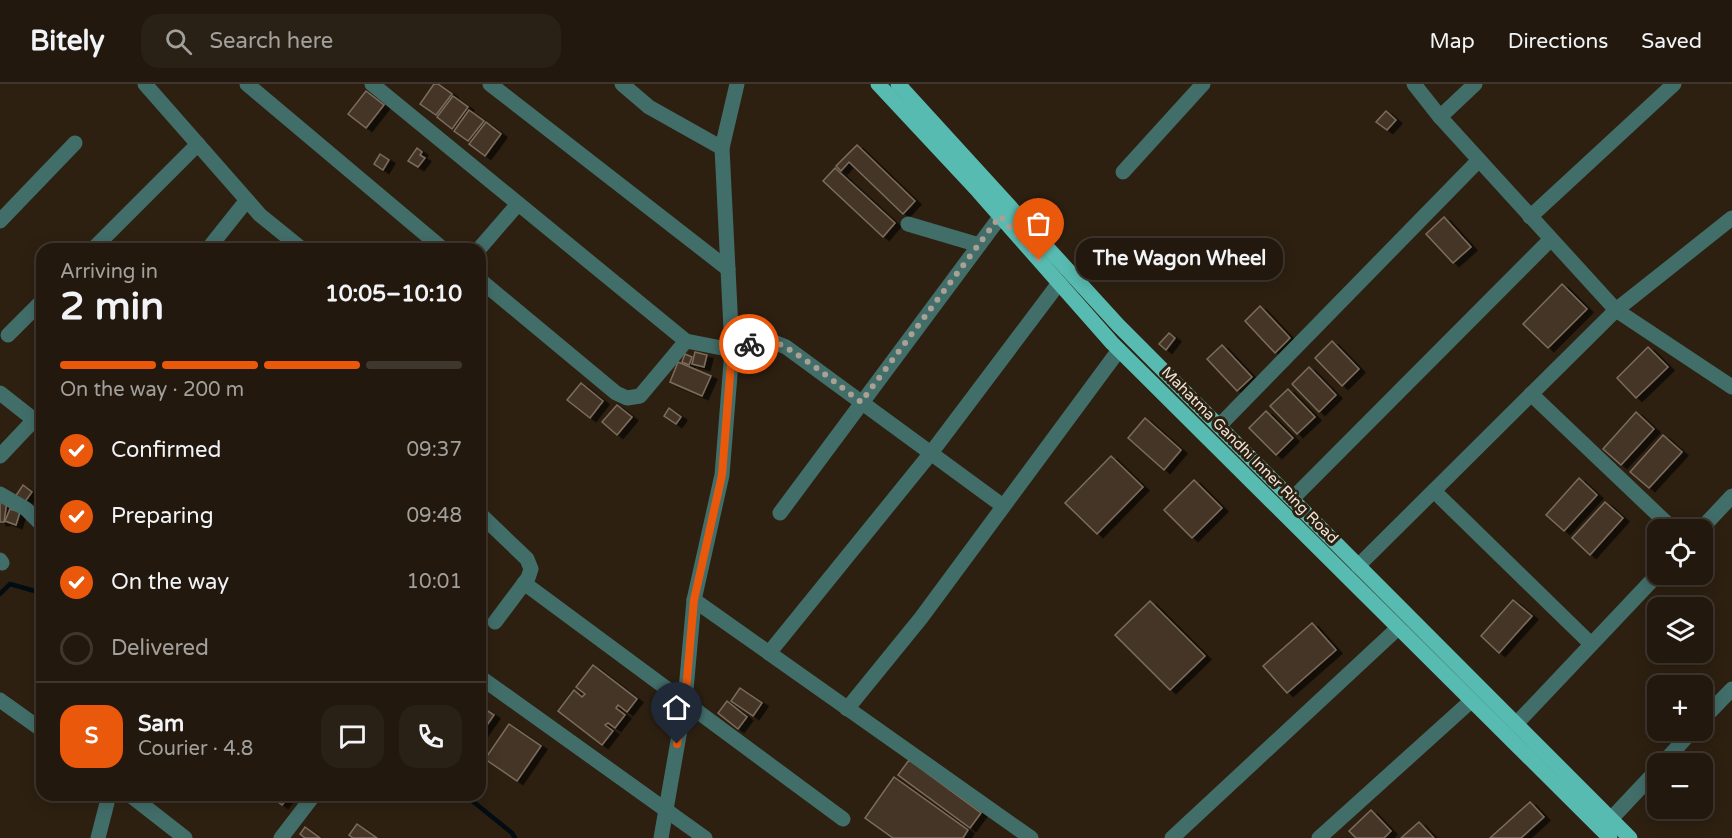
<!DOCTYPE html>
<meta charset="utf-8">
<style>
:root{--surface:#22180d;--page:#2a2116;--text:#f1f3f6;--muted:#a2a09d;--line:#3f372e;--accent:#ea580c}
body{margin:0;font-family:"Varela Round",sans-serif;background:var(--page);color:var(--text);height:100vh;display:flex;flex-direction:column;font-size:22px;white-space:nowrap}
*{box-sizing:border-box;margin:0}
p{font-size:20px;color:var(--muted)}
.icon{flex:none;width:33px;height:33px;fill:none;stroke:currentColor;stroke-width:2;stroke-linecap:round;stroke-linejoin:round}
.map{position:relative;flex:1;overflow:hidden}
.side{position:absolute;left:36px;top:159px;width:450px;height:558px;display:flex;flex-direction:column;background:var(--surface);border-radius:18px;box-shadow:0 3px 15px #0003,0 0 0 2px var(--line)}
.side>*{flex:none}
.buttons{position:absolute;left:1647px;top:435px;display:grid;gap:12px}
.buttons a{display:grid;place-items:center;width:66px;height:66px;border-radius:12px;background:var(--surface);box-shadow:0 3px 15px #0003,0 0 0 2px var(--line);font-size:30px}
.pin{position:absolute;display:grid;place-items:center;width:51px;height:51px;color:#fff;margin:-62px -26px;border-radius:50% 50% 50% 0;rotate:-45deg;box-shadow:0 0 6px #0007}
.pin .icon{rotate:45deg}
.courier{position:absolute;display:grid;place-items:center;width:60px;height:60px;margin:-30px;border:4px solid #ea580c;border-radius:50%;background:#fff;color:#222;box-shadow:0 2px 8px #0007}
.bubble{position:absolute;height:42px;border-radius:18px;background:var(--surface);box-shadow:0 3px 15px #0003,0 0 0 2px var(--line);font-size:20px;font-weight:700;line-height:42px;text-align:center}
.head em{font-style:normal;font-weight:700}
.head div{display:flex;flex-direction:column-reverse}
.head{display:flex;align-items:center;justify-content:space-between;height:102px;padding:0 24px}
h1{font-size:39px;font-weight:700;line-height:45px}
.bar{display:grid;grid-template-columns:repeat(4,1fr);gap:9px 6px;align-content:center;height:72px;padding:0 24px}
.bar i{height:8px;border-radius:4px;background:var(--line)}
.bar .active{background:var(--accent)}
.bar p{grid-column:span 4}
.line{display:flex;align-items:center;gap:15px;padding:0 24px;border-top:2px solid var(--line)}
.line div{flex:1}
.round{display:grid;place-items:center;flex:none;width:63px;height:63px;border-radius:18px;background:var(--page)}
ol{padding:0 24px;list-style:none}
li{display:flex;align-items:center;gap:18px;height:66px}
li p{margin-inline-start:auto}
li .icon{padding:6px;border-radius:50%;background:var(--accent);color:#fff;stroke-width:4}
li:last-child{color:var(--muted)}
li i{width:33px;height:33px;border:3px solid var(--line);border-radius:50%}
header{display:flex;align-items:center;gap:36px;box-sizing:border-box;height:84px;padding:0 30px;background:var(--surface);border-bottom:2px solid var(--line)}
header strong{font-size:28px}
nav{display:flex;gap:33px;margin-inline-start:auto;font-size:21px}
.search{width:420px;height:54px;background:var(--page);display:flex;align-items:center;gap:15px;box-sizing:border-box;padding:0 21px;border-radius:18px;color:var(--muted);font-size:22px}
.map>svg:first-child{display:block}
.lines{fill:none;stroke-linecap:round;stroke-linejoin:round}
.stream{stroke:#030c12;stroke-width:4.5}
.building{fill:#453627;stroke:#7c6c5c;stroke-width:1.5;filter:url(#shadow)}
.minor{stroke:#426e6a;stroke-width:15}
.tertiary{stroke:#426e6a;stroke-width:15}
.primary{stroke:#58bbb1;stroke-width:15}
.done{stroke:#aaa094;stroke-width:6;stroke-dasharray:0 10.8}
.route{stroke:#ea580c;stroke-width:8}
.labels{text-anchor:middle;stroke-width:6;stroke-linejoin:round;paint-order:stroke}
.street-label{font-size:15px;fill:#eee5db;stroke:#2d2011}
</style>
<header>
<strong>Bitely</strong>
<div class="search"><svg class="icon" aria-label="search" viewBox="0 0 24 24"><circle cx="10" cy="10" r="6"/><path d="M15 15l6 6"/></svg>Search here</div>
<nav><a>Map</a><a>Directions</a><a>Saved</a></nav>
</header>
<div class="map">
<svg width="1732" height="754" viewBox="0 0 1732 754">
<defs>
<filter id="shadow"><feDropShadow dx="6" dy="3.5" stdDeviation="0" flood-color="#0009"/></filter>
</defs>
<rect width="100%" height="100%" fill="#2d2011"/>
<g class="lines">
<g class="stream">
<path d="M 0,510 L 10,500 L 42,509"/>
<path d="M 465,711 L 512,749 L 515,754"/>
</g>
</g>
<g class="building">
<path d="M 434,0 L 438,0 L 452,10 L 436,31 L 420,20 Z"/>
<path d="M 366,7 L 384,21 L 366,44 L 348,30 Z"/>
<path d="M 453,12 L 468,23 L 452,45 L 437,33 Z"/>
<path d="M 469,26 L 484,37 L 468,57 L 454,47 Z"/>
<path d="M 1386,27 L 1396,36 L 1387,46 L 1376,38 Z"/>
<path d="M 486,38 L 501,50 L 485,72 L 469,60 Z"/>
<path d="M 857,61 L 915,117 L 903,130 L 849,78 L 841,87 L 836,82 Z"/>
<path d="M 417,64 L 422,68 L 420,71 L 425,74 L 418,83 L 408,77 Z"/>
<path d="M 380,70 L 389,76 L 383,86 L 374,80 Z"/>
<path d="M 835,84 L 895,139 L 883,153 L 823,97 Z"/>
<path d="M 1444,133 L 1471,163 L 1453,179 L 1426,150 Z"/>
<path d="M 1562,200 L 1587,225 L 1548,264 L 1523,240 Z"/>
<path d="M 1260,222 L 1290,254 L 1275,269 L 1245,237 Z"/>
<path d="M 1169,249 L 1175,254 L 1166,266 L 1159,260 Z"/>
<path d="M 1332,257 L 1359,285 L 1342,302 L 1315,274 Z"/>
<path d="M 1222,261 L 1252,293 L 1237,307 L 1207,275 Z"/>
<path d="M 1648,263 L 1668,283 L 1636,314 L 1617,294 Z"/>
<path d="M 695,268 L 707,271 L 704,283 L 692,280 Z"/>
<path d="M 685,270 L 692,273 L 689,281 L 682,278 Z"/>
<path d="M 678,278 L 711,292 L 702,312 L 670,298 Z"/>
<path d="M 1309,283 L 1336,311 L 1319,328 L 1292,300 Z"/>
<path d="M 581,299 L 603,317 L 590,334 L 567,316 Z"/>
<path d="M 1288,305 L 1315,333 L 1297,350 L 1270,322 Z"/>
<path d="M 617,321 L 632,333 L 617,351 L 602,338 Z"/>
<path d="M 669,324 L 681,333 L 676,340 L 664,332 Z"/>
<path d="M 1266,327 L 1293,354 L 1276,371 L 1249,344 Z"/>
<path d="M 1636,328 L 1654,345 L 1621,381 L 1603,365 Z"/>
<path d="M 1145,334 L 1181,366 L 1164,386 L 1128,354 Z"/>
<path d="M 1663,351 L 1682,368 L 1649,404 L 1630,388 Z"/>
<path d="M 1111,372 L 1143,403 L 1097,450 L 1065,419 Z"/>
<path d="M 1579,394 L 1597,411 L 1564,447 L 1546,431 Z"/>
<path d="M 1194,396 L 1222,424 L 1192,454 L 1164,426 Z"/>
<path d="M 23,401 L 32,408 L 24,419 L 15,413 Z"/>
<path d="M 0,416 L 7,417 L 4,438 L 0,438 Z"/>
<path d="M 1605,418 L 1623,434 L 1590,471 L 1572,454 Z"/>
<path d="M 10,425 L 20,428 L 16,441 L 5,437 Z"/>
<path d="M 1513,516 L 1532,532 L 1499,569 L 1481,552 Z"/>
<path d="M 1150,517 L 1205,572 L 1170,606 L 1115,551 Z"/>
<path d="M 1312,539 L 1336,566 L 1287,609 L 1263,582 Z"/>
<path d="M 593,581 L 637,615 L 627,628 L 618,621 L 616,624 L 625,631 L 615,644 L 608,639 L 605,641 L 613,647 L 602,661 L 558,627 L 574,606 L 582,613 L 585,610 L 576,603 Z"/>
<path d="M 740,604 L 762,619 L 753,632 L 731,617 Z"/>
<path d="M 727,617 L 747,633 L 738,645 L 718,629 Z"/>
<path d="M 480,622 L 494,631 L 480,651 Z"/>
<path d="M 509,640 L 541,662 L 517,697 L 485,675 Z"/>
<path d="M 909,676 L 981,729 L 970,744 L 898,691 Z"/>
<path d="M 894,693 L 968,746 L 963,754 L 893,754 L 865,734 Z"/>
<path d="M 271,711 L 288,711 L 289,712 L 282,721 L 270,712 Z"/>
<path d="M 1530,718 L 1544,733 L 1521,754 L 1490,754 Z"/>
<path d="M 1371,726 L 1391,747 L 1384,754 L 1356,754 L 1349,747 Z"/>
<path d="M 1419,738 L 1434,754 L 1401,754 Z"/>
<path d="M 357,740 L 377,754 L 353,754 L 349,751 Z"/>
<path d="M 305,743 L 320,754 L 305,754 L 300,750 Z"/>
</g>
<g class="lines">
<g class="minor">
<path d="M 145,0 L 260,131 L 302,165"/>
<path d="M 247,0 L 443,165"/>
<path d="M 372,0 L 686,257 L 732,266 L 756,257 L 771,257 L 786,263 L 1003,422"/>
<path d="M 490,0 L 728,185"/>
<path d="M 622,0 L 649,23 L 722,64"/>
<path d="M 1414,0 L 1440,33 L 1616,226 L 1732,303"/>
<path d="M 1440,33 L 1475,0"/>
<path d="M 1123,88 L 1203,0"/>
<path d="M 1530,133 L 1674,0"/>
<path d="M 0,137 L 75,59"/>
<path d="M 908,140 L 979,161"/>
<path d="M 93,165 L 198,60"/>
<path d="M 208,165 L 247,116"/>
<path d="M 479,165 L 517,121"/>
<path d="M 480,196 L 616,309 L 627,314 L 640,312 L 686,257"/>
<path d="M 8,251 L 42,217"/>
<path d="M 0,309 L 42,342"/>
<path d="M 1531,310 L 1674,446"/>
<path d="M 1219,342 L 1479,76"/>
<path d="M 0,372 L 34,336"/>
<path d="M 1434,407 L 1591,560"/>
<path d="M 0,410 L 26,425 L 42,441"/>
<path d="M 1292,415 L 1551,155"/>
<path d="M 780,429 L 1000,133"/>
<path d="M 480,430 L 527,475 L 531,485 L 528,494 L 495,538"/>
<path d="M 1700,446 L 1732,412"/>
<path d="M 0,476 L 2,479"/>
<path d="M 1358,482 L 1616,226 L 1732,134"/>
<path d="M 524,499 L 843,735"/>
<path d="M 694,516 L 1031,754"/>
<path d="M 769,569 L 931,369 L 1059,199"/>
<path d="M 480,593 L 705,754"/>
<path d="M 0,616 L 42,646"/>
<path d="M 847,625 L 921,534 L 1119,266"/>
<path d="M 1702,636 L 1732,605"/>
<path d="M 1516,640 L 1658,490"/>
<path d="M 1662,680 L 1693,646"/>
<path d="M 130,711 L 185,754"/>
<path d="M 1611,735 L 1658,685"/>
<path d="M 98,754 L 109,711"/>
<path d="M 281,754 L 314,711"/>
<path d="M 1172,754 L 1398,544"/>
<path d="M 1319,754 L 1471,617"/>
</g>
<path class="tertiary" d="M 661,754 L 685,617 L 694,516 L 722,391 L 732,266 L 722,64 L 737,0"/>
<g class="primary">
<path d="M 878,0 L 978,107 L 1112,259 L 1610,754"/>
<path d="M 898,0 L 1118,241 L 1630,754"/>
</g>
</g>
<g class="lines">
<path class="done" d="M 749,260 C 756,258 764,256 772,257 C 791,262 842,304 861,318 L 1000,132 L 1039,176"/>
<path class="route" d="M 677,660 L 685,617 L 694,516 L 722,391 L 732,266 L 749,260"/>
</g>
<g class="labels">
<g class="street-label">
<text transform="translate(1250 371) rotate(45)" y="5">Mahatma Gandhi Inner Ring Road</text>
</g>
</g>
</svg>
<div class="buttons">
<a><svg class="icon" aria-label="locate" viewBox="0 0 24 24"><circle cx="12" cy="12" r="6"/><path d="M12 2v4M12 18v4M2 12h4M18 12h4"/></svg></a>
<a><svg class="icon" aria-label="layers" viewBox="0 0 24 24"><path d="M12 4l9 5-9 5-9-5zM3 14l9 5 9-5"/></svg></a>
<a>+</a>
<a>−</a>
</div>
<div class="pin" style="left:1039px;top:176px;background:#ea580c"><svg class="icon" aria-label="bag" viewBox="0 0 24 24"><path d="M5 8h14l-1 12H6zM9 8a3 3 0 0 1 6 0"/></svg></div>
<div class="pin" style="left:677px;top:660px;background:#1f2937"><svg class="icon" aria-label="home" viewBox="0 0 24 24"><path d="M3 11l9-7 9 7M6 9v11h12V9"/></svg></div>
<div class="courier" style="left:749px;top:260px"><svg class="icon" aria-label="bike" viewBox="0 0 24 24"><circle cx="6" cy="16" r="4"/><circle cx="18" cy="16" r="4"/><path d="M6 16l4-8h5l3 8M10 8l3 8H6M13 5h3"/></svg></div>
<div class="bubble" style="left:1076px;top:154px;width:207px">The Wagon Wheel</div>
<section class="side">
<div class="head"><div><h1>2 min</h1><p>Arriving in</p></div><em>10:05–10:10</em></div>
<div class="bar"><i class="active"></i><i class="active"></i><i class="active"></i><i></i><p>On the way · 200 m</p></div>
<ol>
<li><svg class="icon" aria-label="check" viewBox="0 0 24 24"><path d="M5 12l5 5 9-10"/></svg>Confirmed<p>09:37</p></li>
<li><svg class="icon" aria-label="check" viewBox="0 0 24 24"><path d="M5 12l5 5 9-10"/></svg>Preparing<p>09:48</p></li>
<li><svg class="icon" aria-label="check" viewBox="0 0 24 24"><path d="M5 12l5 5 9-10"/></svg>On the way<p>10:01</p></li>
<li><i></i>Delivered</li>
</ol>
<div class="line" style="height:108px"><b class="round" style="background:var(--accent);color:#fff">S</b><div><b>Sam</b><p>Courier · 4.8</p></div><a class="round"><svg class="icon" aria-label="chat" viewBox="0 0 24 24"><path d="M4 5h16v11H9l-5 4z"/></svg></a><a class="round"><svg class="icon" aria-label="phone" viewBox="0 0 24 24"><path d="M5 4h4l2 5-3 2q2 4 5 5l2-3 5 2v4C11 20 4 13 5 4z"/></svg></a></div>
</section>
</div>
